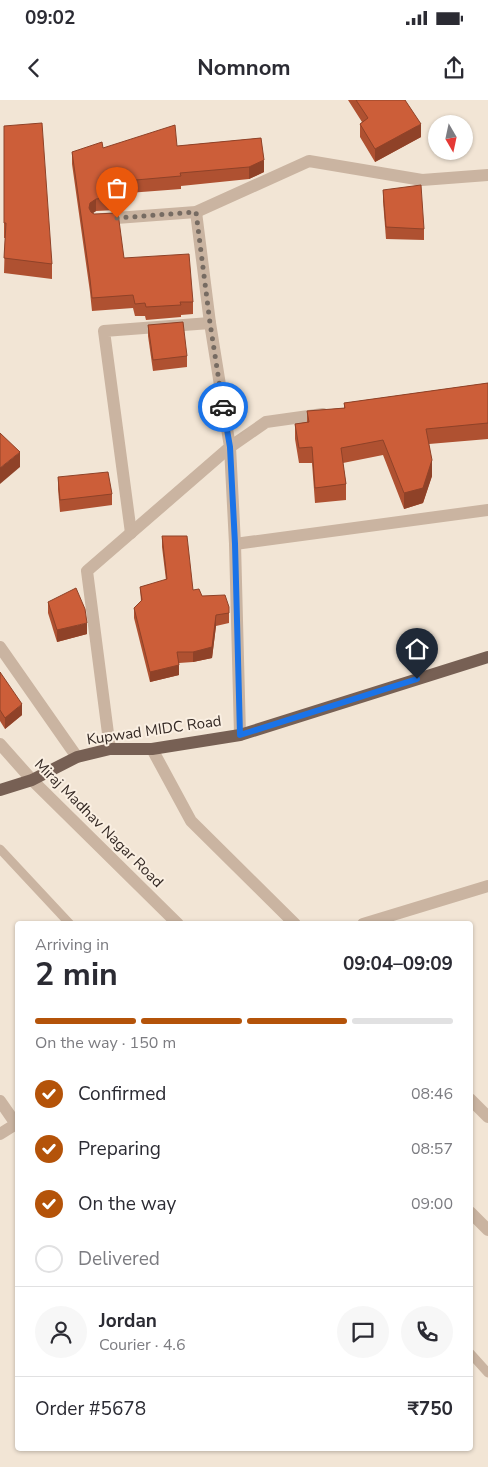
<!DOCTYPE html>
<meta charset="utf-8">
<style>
:root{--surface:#fff;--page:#f7f7f7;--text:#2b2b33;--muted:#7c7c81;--line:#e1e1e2;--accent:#b45309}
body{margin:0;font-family:"Nunito Sans",sans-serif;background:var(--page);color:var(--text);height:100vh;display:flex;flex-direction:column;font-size:19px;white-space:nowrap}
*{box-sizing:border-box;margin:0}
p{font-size:16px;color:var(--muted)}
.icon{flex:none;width:28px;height:28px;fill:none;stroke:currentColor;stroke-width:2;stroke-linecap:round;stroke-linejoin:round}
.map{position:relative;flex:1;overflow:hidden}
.sheet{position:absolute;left:15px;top:821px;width:458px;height:530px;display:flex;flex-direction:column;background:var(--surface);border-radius:5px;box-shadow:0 1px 4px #0004}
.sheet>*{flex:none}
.needle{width:32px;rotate:171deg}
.fabs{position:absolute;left:428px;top:15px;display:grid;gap:10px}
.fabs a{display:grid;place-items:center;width:45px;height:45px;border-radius:50%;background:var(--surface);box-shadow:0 1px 4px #0004;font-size:25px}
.pin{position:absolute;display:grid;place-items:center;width:42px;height:42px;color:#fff;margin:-51px -21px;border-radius:50% 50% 50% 0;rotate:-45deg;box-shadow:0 0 5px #0007}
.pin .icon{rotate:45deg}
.courier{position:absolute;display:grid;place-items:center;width:50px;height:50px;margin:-25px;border:4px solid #1a73e8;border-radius:50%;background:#fff;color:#222;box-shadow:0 1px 6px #0007}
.summary em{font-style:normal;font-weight:700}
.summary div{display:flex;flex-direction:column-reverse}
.summary{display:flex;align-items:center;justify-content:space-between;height:85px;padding:0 20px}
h1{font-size:32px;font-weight:700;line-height:38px}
.bar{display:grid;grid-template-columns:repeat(4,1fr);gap:8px 5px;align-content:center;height:60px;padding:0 20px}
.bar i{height:6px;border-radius:4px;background:var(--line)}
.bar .on{background:var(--accent)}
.bar p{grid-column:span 4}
.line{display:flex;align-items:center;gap:12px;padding:0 20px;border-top:1px solid var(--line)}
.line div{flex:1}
.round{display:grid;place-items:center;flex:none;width:52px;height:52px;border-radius:26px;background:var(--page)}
ol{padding:0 20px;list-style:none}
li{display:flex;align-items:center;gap:15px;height:55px}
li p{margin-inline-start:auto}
li .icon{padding:5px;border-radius:50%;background:var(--accent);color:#fff;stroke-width:4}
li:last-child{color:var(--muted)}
li i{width:28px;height:28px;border:2px solid var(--line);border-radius:50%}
.status{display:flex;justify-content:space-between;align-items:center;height:35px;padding:0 25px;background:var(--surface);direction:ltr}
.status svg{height:14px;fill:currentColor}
header{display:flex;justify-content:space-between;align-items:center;height:65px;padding:0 20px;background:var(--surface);font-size:22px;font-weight:700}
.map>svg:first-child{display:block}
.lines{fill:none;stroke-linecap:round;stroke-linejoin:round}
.service{stroke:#cab4a1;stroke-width:9}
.minor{stroke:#cab4a1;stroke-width:12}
.tertiary{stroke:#cab4a1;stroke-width:12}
.primary{stroke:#776054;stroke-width:12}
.wall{fill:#af5131}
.shaded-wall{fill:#8f4228}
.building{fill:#cc5e39;stroke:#8f4228}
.done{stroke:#766b62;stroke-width:5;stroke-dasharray:0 9}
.route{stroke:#1a73e8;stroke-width:6}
.labels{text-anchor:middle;stroke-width:4;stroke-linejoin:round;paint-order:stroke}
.street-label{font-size:15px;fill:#342924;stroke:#faefe2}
</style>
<div class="status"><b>09:02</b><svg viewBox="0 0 49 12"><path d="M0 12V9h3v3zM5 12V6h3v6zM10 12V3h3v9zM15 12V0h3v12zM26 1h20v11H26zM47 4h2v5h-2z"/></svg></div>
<header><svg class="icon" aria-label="back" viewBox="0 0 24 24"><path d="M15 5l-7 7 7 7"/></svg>Nomnom<svg class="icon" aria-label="share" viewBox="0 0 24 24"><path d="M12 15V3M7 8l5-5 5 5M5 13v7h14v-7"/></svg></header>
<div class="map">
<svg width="488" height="1367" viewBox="0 0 488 1367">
<rect width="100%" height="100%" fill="#f2e5d5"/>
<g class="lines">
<g class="service">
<path d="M 0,749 L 70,824"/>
<path d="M 470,1253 L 488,1273"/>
</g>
<g class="minor">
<path d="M 103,119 L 196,112 L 309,61 L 422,80 L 488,75"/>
<path d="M 131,433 L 104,231 L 210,223"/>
<path d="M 235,444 L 488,410"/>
<path d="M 0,547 L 77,657"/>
<path d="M 240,635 L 235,444 L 230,347 L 266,322 L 323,314"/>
<path d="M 110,649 L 87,471 L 230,347 L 210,223 L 196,112"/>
<path d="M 152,649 L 191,721 L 295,824"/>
<path d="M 363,824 L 488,786"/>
<path d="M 470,999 L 488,1017"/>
<path d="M 0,1001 L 16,1024 L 0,1034"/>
</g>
<g class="tertiary">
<path d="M 0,644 L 32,680 L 178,824"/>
<path d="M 470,1112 L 488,1130"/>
</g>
<path class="primary" d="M 0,690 L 32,680 L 77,657 L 110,649 L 152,649 L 240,635 L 488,557"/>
</g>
<g class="wall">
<path d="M 348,0 L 405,0 L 421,37 L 375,62 L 360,37 L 360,24 L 362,22 Z"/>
<path d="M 4,26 L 52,164 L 52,179 L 4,173 L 5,138 L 4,138 Z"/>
<path d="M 261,38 L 264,72 L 249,79 L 181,86 L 181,89 L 115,94 L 116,110 L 96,111 L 93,113 L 124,158 L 193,202 L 193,214 L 181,215 L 181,217 L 146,220 L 145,216 L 135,216 L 133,208 L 92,211 L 90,192 L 72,64 L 72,52 L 103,48 L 177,46 Z"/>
<path d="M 383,90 L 424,129 L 424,140 L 386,139 L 383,101 Z"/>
<path d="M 148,225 L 187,256 L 187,267 L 153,271 L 148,236 Z"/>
<path d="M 488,283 L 488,339 L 429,344 L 432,376 L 423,403 L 404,409 L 383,355 L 343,363 L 346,384 L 346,400 L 315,403 L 312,363 L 299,363 L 295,339 L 295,324 L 307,322 L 307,311 L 344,308 L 344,303 Z"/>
<path d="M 58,377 L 112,394 L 112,405 L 60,412 L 58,389 Z"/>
<path d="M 162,436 L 193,490 L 202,496 L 229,507 L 229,523 L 216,526 L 212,558 L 193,562 L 179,563 L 179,575 L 150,582 L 134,518 L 134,508 L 141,501 L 140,487 L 166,480 L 162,447 Z"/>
<path d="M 48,502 L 87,534 L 57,542 L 48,513 Z"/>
<path d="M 0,572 L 22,615 L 5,629 L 0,621 Z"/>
</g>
<g class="shaded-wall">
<path d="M 421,24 L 421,37 L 375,62 L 375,49 Z"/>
<path d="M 264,60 L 264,72 L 249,79 L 249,67 Z"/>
<path d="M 96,99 L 96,111 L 90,115 L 89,108 L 90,103 Z"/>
<path d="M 20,352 L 20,367 L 0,384 L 0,368 Z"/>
<path d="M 432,360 L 432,376 L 423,403 L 404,409 L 404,393 Z"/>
<path d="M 216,515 L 216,526 L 212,558 L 193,562 L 193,552 Z"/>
<path d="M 87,523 L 87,534 L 57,542 L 57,530 Z"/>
<path d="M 179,565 L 179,575 L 150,582 L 150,572 Z"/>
<path d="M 22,604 L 22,615 L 5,629 L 5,618 Z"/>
</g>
<g class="building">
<path d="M 356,0 L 405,0 L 421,24 L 375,49 L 360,24 L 368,18 Z"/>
<path d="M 42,23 L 52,164 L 4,158 L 6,123 L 4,123 L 4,26 Z"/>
<path d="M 175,25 L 177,46 L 261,38 L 264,60 L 249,67 L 180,73 L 181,76 L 113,82 L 116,97 L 96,99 L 90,103 L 89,108 L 91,112 L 94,114 L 118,113 L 124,158 L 189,154 L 193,202 L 180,202 L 181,205 L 146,207 L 145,203 L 135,204 L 133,195 L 92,198 L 90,179 L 72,52 L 102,42 L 103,48 Z"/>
<path d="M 421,85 L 424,129 L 386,127 L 383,90 Z"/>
<path d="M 183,222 L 187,256 L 153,260 L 148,225 Z"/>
<path d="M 488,283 L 488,323 L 426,329 L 432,360 L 423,388 L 404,393 L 383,340 L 341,348 L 346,384 L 315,388 L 312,347 L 299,348 L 295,324 L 309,322 L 307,311 L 345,308 L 344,303 Z"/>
<path d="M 0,333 L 20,352 L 0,368 Z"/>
<path d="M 108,372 L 112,394 L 60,400 L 58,377 Z"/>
<path d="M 162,436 L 187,436 L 193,490 L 199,489 L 202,496 L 225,495 L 229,507 L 229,513 L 216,515 L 212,547 L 193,552 L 177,552 L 179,565 L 150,572 L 134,508 L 142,500 L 140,487 L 167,479 Z"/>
<path d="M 76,488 L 85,509 L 87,523 L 57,530 L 48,502 Z"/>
<path d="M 0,572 L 22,604 L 5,618 L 0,610 Z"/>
</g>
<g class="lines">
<path class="done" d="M 117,118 L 196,112 L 210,223 L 223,307"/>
<path class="route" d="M 223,307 L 230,347 L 235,444 L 240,635 L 417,579"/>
</g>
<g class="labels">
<g class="street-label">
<text transform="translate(154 630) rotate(-8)" y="5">Kupwad MIDC Road</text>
<text transform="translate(99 723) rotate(45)" y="5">Miraj Madhav Nagar Road</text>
</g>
</g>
</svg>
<div class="fabs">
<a><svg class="needle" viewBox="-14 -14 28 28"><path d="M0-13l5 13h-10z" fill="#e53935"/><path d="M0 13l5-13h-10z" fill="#7c7c81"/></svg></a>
</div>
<div class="pin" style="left:117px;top:118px;background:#ea580c"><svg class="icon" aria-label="bag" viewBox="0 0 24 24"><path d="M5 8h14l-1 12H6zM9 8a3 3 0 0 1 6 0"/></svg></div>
<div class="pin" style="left:417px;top:579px;background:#1f2937"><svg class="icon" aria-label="home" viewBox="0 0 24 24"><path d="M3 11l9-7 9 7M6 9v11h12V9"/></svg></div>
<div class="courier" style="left:223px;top:307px"><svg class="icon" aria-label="car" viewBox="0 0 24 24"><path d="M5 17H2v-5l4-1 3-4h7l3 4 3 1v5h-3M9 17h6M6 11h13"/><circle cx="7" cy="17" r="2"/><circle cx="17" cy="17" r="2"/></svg></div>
<section class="sheet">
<div class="summary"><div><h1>2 min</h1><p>Arriving in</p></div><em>09:04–09:09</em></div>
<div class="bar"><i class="on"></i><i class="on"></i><i class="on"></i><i></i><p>On the way · 150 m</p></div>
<ol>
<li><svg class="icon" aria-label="check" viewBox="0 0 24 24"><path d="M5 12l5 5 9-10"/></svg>Confirmed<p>08:46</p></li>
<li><svg class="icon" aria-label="check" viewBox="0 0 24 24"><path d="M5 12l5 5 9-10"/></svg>Preparing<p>08:57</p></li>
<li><svg class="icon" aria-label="check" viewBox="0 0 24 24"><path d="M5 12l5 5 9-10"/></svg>On the way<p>09:00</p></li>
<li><i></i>Delivered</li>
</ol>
<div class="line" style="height:90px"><a class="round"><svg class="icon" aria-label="person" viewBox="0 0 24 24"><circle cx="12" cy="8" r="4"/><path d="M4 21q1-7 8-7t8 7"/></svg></a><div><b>Jordan</b><p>Courier · 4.6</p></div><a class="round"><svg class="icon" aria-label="chat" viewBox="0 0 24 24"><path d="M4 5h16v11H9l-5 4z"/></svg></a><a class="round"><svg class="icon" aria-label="phone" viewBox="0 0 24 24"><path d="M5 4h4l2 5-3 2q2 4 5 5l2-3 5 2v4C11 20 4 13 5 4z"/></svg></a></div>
<div class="line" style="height:65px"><div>Order #5678</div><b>₹750</b></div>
</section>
</div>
